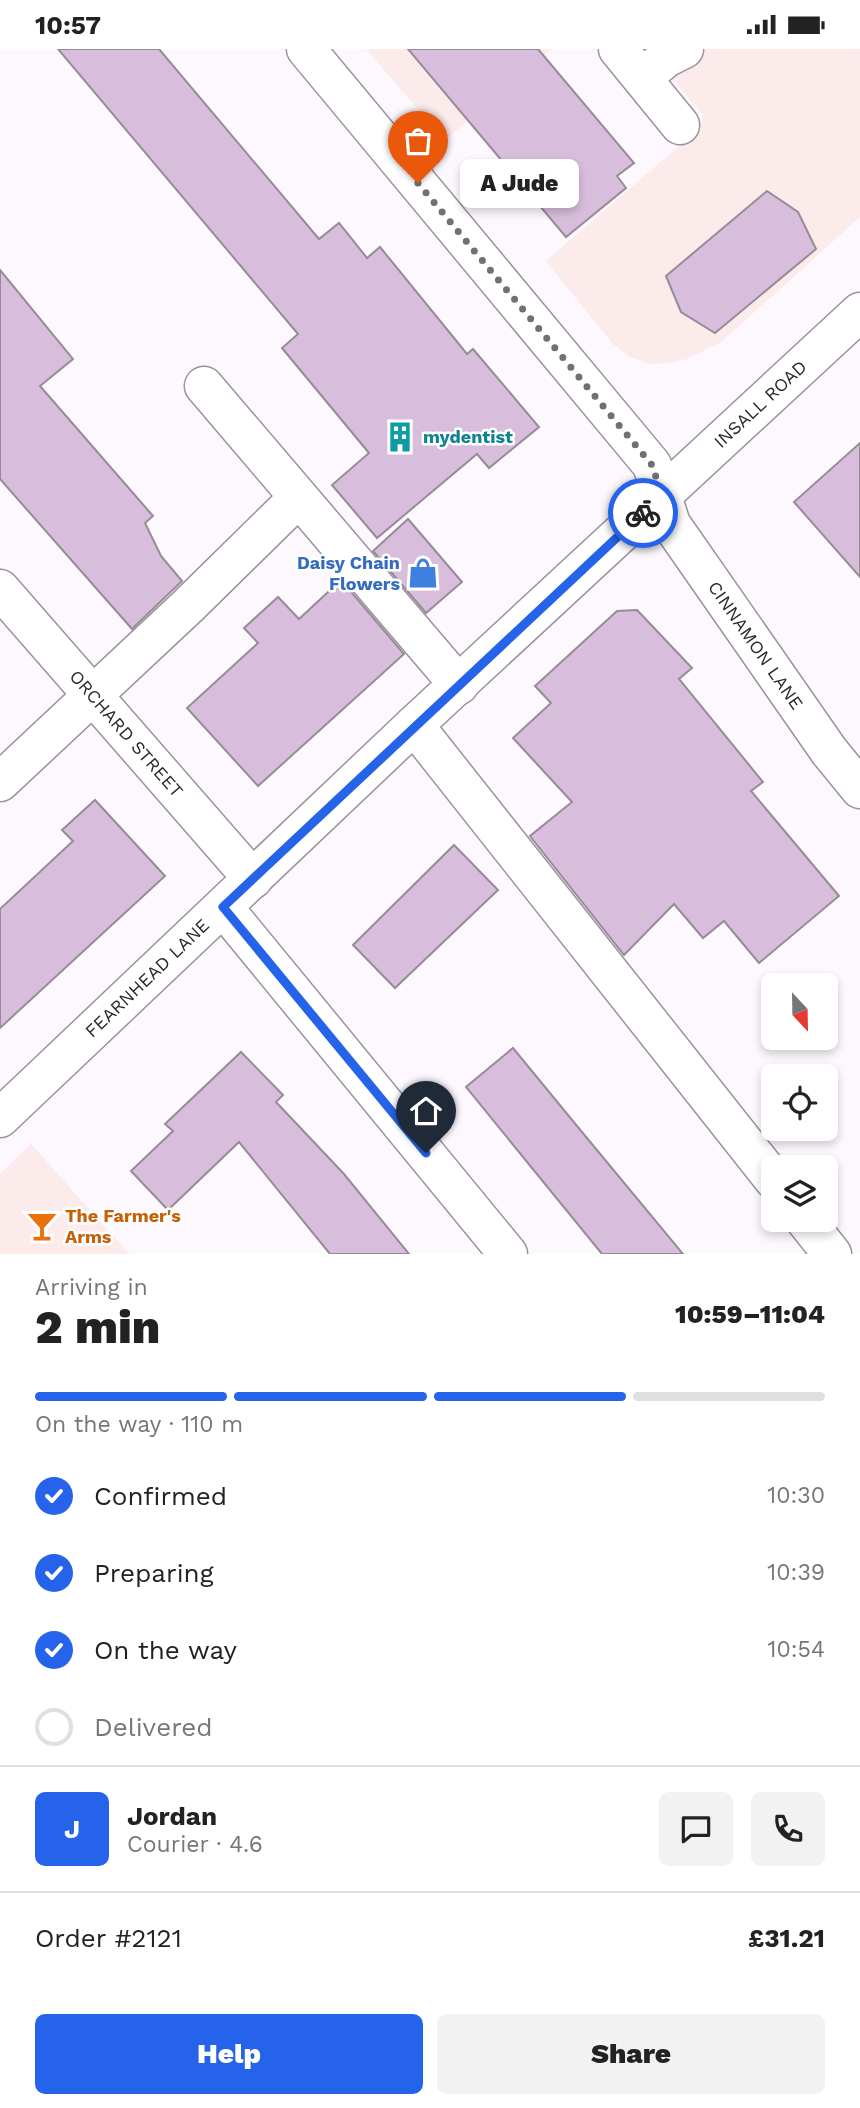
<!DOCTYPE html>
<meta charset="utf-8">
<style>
:root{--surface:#fff;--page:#f2f2f2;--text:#222;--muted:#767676;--line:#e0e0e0;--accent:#2563eb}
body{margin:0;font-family:"Work Sans",sans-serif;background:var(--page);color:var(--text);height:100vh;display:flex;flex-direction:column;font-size:26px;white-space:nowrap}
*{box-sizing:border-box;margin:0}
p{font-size:23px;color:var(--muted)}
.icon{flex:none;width:38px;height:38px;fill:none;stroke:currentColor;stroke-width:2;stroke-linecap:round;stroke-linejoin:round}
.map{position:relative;height:1205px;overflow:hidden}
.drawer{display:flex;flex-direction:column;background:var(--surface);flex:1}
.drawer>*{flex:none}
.needle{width:46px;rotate:158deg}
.fabs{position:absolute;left:761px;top:924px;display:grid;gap:14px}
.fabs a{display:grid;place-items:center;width:77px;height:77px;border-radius:10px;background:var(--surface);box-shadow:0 4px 10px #0003;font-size:35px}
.pin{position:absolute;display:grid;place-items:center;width:60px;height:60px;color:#fff;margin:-72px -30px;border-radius:50% 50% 50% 0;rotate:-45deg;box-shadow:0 0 7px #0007}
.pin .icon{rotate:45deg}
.courier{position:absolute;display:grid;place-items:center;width:70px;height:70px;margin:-35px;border:5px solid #2563eb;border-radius:50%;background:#fff;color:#222;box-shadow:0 2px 9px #0007}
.bubble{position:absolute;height:49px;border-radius:10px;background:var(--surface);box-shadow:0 4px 10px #0003;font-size:23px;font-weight:800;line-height:49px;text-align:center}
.headline em{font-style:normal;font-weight:800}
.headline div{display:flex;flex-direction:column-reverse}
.headline{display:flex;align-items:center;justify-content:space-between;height:119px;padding:0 35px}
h1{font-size:46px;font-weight:800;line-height:52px}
.bar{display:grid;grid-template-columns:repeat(4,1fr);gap:10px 7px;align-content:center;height:84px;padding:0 35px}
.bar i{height:9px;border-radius:5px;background:var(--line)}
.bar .current{background:var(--accent)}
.bar p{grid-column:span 4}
.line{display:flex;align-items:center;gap:18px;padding:0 35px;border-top:2px solid var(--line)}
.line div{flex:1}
.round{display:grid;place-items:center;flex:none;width:74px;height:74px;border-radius:10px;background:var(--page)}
ol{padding:0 35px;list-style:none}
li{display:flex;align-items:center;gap:21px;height:77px}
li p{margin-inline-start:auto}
li .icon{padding:7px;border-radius:50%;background:var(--accent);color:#fff;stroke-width:4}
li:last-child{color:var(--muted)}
li i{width:38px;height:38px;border:4px solid var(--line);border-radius:50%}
.primary-button{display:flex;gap:14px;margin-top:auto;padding:14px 35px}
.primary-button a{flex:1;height:80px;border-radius:10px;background:var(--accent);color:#fff;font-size:28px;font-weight:800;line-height:80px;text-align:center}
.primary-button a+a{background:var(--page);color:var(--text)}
.status{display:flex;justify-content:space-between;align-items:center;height:49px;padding:0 35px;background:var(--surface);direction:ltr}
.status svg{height:19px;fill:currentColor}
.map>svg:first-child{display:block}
.commercial{fill:#fbebea}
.building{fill:#d8bedc;stroke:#958c96;stroke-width:2}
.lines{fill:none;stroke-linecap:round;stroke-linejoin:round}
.minor-casing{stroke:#9b929d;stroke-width:41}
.minor{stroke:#fff;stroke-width:38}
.done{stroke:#746f75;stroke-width:7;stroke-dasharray:0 12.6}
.route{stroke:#2563eb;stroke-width:9}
.labels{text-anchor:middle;stroke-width:5;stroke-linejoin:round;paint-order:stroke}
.street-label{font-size:18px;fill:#2a262b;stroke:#fff}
.culture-label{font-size:18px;font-weight:bold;fill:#0d838f;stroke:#fff;text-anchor:start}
.shop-label{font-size:18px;font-weight:bold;fill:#366cbe;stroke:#fff;text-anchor:end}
.food-label{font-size:18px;font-weight:bold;fill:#c56008;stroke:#fff;text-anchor:start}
</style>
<div class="status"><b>10:57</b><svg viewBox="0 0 49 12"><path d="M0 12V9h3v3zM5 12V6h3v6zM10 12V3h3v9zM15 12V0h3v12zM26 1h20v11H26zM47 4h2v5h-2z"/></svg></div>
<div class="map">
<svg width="860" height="1205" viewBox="0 0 860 1205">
<rect width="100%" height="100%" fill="#fdf7fe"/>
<g class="commercial">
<path d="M 366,0 L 551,0 L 445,91 Z"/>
<path d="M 647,0 L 860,0 L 860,168 L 721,293 L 687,310 L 668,314 L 649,315 L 630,308 L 613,295 L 546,212 L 701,78 L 703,66 Z"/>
<path d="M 31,1095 L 129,1205 L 0,1205 L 0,1125 Z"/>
</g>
<g class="building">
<path d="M 58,0 L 159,0 L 319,190 L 339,174 L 367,209 L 380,198 L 467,305 L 473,300 L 539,378 L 489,419 L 477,405 L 377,489 L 332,436 L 369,404 L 282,299 L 298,285 Z"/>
<path d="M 408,0 L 538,0 L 634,114 L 617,127 L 626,139 L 566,188 Z"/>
<path d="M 767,142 L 798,163 L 816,200 L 715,284 L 681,263 L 666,227 Z"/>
<path d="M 0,221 L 73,310 L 40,337 L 153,467 L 145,474 L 161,507 L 182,532 L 132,580 L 0,430 Z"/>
<path d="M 860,394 L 860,528 L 794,453 Z"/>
<path d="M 408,470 L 462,533 L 426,564 L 373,502 Z"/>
<path d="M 341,531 L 404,605 L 258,737 L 187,659 L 258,594 L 244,579 L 278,548 L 299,570 Z"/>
<path d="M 637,561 L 692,619 L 679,630 L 763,733 L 751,742 L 839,847 L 759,914 L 724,872 L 703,889 L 674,855 L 624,906 L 530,787 L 572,753 L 513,689 L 551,654 L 535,637 L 617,562 Z"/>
<path d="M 95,751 L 165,827 L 0,979 L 0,860 L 73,792 L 62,781 Z"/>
<path d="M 454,796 L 498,841 L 395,939 L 353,896 Z"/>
<path d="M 513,999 L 577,1077 L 683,1205 L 602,1205 L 466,1038 Z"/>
<path d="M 241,1003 L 283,1046 L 276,1053 L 344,1125 L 409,1205 L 330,1205 L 239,1093 L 168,1161 L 131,1122 L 173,1082 L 165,1075 Z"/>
</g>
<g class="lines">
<g class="minor-casing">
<g id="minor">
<path id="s1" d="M 306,0 L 652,416 L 671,475 L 829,702 L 860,740"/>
<path d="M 618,0 L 680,76"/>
<path d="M 642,29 L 666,9 L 684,0"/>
<path d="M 204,337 L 459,636"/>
<path id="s2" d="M 0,540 L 253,830"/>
<path d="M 414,676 L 774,1131"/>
<path d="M 0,733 L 188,557 L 298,449"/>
<path d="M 223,858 L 508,1205"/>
<path id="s3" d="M 0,1069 L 414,676 L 860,263"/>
<path d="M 805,1171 L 832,1205"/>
</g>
</g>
<use href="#minor" class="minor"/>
</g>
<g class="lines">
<path class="done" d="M 418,134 L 652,416 L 662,446 L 643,464"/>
<path class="route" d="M 426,1104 L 223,858 L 643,464"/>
</g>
<defs>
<g id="building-bare" transform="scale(2.415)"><path d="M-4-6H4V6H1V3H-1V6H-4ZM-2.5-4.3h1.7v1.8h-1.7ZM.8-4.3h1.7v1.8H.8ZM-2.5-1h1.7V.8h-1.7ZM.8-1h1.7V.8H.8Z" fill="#0f9aa8" stroke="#fff" stroke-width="2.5" paint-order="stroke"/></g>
<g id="shop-bare" transform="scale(2.415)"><path d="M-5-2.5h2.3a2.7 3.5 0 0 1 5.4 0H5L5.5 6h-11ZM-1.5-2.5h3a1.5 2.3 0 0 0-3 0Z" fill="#3f7fe0" stroke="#fff" stroke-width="2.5" paint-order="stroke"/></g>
<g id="bar-bare" transform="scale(2.415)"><path d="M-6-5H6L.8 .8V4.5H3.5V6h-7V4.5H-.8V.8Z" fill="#e8710a" stroke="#fff" stroke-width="2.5" paint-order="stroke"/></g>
</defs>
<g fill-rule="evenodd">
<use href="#building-bare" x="400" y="388"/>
<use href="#shop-bare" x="423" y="524"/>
<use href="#bar-bare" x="42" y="1177"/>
</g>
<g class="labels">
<g class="street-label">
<text dy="6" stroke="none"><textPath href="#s3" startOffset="1043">INSALL ROAD</textPath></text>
<text dy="6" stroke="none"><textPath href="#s1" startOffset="751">CINNAMON LANE</textPath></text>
<text dy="6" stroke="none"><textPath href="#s2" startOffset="192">ORCHARD STREET</textPath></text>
<text dy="6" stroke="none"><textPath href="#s3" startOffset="203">FEARNHEAD LANE</textPath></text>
</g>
<g class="culture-label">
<text x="423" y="394">mydentist</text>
</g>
<g class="shop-label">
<text x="400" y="520">Daisy Chain<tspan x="400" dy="21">Flowers</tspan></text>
</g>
<g class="food-label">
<text x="65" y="1173">The Farmer's<tspan x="65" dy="21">Arms</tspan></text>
</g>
</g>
</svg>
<div class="fabs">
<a><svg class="needle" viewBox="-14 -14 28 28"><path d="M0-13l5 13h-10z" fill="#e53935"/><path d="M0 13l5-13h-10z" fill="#767676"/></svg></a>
<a><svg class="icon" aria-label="locate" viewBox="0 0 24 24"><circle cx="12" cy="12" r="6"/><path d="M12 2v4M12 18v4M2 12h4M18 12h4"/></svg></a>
<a><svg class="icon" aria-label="layers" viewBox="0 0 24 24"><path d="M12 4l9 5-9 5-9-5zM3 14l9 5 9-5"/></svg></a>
</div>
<div class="pin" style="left:418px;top:134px;background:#ea580c"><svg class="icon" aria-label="bag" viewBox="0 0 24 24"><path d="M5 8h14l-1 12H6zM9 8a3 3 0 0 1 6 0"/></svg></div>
<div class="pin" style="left:426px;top:1104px;background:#1f2937"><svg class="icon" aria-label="home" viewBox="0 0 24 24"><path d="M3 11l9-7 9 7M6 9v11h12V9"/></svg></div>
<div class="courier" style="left:643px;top:464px"><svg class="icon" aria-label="bike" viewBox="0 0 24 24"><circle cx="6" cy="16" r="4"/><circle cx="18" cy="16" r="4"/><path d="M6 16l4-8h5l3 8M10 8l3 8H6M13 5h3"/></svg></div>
<div class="bubble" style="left:460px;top:110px;width:119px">A Jude</div>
</div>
<section class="drawer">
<div class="headline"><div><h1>2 min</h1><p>Arriving in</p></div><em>10:59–11:04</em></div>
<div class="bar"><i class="current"></i><i class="current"></i><i class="current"></i><i></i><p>On the way · 110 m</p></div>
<ol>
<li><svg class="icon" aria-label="check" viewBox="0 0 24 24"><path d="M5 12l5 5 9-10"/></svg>Confirmed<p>10:30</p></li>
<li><svg class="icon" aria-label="check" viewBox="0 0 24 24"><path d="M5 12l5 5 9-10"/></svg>Preparing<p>10:39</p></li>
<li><svg class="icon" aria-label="check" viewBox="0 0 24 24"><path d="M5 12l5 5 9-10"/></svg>On the way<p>10:54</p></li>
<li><i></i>Delivered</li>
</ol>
<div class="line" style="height:126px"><b class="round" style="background:var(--accent);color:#fff">J</b><div><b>Jordan</b><p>Courier · 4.6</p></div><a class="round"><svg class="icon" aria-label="chat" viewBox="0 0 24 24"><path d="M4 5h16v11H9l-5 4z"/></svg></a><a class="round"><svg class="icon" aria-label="phone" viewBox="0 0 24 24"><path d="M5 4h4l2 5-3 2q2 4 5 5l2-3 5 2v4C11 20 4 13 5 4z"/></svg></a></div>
<div class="line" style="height:91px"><div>Order #2121</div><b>£31.21</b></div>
<div class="primary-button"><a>Help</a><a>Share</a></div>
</section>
